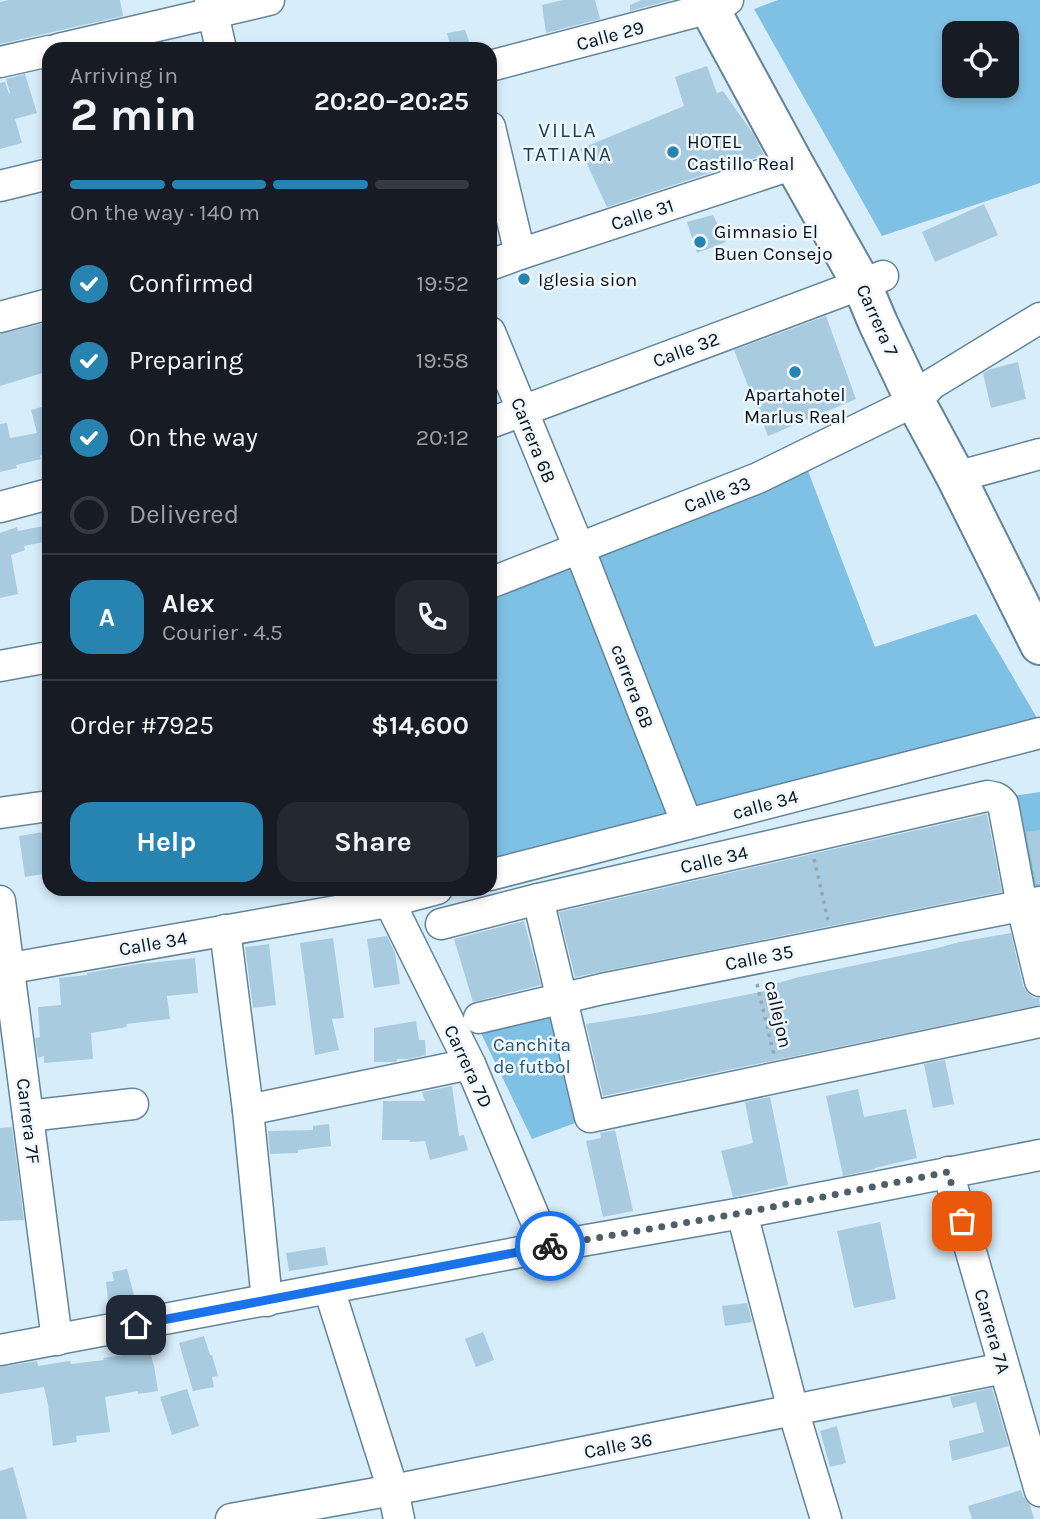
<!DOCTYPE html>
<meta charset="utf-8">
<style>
:root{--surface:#171b24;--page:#242831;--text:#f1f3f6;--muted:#9ea1a6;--line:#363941;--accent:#2783b0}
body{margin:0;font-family:Karla,sans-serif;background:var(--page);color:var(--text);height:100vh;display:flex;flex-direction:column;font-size:26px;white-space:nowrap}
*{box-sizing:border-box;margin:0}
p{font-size:23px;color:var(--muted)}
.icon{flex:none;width:38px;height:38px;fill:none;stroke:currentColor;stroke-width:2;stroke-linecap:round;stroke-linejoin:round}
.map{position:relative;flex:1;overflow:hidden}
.panel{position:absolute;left:42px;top:42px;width:455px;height:854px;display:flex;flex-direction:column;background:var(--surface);border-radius:21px;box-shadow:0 4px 10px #0003}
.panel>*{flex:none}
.tools{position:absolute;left:942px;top:21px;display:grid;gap:14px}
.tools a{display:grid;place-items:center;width:77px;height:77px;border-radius:14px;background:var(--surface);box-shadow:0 4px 10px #0003;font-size:35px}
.pin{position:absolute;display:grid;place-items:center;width:60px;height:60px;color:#fff;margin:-30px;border-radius:14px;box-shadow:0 4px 10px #0006}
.courier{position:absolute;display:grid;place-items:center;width:70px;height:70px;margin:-35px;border:5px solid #1a73e8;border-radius:50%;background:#fff;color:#222;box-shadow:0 2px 9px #0007}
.overview em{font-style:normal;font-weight:700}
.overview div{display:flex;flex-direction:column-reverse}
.overview{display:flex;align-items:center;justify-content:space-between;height:119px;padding:0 28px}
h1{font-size:46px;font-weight:700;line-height:52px}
.bar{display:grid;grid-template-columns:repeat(4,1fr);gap:10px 7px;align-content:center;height:84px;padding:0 28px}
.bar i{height:9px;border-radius:5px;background:var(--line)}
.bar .selected{background:var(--accent)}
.bar p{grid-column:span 4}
.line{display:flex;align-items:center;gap:18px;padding:0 28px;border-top:2px solid var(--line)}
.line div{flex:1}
.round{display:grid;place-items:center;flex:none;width:74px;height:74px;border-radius:21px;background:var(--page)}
ol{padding:0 28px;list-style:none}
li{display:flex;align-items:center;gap:21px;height:77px}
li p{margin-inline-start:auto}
li .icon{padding:7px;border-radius:50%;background:var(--accent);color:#fff;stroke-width:4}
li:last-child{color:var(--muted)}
li i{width:38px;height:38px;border:4px solid var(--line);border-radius:50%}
.cta{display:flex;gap:14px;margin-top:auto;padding:14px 28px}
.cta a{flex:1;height:80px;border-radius:21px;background:var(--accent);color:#fff;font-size:28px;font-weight:700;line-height:80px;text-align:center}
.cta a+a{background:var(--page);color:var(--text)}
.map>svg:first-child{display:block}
.green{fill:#7fc0e5;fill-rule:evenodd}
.building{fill:#a8cbe0}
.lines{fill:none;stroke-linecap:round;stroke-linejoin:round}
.minor-casing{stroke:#638498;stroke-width:33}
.major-casing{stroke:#638498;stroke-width:42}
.path{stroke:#94a7b2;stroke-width:3.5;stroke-dasharray:3.5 5;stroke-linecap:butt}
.minor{stroke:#fff;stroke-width:30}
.major{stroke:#fff;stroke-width:38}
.done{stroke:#4e5f68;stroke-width:7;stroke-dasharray:0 12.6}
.route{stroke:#1a73e8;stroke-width:9}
.poi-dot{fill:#2783b0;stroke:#f0f7fc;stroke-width:2.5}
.labels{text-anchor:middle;stroke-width:5;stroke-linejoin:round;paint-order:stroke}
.street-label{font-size:19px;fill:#051219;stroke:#f0f7fc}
.poi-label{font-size:19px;fill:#051219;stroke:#f0f7fc;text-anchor:start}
.park-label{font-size:19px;fill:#245671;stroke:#f0f7fc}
.neighbourhood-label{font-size:21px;letter-spacing:2px;fill:#164056;stroke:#f0f7fc}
</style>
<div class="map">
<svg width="1040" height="1519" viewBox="0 0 1040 1519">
<rect width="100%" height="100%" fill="#d7edfa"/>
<g class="green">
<path d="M 778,0 L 1040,0 L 1040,183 L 882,236 L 754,9 ZM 1006,33 L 1006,86 L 954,86 L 954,33 Z"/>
<path d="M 808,471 L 875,647 L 976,614 L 1040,723 L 1040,750 L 490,882 L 490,595 Z"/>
<path d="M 1040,792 L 1040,895 L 1036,896 L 1012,796 Z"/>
<path d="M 557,1009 L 583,1120 L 532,1139 L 478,1027 Z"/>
</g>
<g class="building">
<path d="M 9,0 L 120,0 L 123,16 L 0,44 L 0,2 Z"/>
<path d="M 563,0 L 595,0 L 600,19 L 546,33 L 542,5 Z"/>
<path d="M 641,0 L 672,0 L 630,11 L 630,5 Z"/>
<path d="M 465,30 L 472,49 L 451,49 L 447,33 Z"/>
<path d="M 707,66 L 717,93 L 723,91 L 754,135 L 764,155 L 607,207 L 580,149 L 684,106 L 675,77 Z"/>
<path d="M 25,74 L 37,113 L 15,119 L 22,143 L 0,149 L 0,83 L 5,82 L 9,94 L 10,93 L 6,79 Z"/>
<path d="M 984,204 L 998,235 L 935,262 L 922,232 Z"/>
<path d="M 713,215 L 726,242 L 697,253 L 687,222 Z"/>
<path d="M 826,316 L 856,399 L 768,436 L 734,350 Z"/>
<path d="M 49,322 L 49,371 L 0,386 L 0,334 Z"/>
<path d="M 1018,362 L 1026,399 L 991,408 L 983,373 L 991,369 Z"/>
<path d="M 49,405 L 49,458 L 43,459 L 42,455 L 40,456 L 41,459 L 16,465 L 17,468 L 0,472 L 0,424 L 7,423 L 10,438 L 37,433 L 31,410 Z"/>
<path d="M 49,525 L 49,541 L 24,546 L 25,550 L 11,555 L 18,594 L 0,598 L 0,533 L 17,527 L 18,531 Z"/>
<path d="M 987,814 L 1002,892 L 575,977 L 559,912 Z"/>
<path d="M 1040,830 L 1040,884 L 1036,884 L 1026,832 Z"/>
<path d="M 49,831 L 49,873 L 25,877 L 19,836 Z"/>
<path d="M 524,921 L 541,985 L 473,1002 L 454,939 Z"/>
<path d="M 1011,933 L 1023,986 L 1028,993 L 1034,998 L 1039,998 L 1040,1005 L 603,1096 L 586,1024 L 650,1014 L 765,991 L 764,987 L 799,977 L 933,949 L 960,942 Z"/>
<path d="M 387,936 L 395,953 L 400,984 L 374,988 L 367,939 Z"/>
<path d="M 333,938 L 344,1018 L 332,1019 L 339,1050 L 315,1055 L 300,943 Z"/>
<path d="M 269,944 L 276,1005 L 253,1008 L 245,947 Z"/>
<path d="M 195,958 L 198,993 L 167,996 L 170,1019 L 126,1024 L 127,1027 L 91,1033 L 93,1059 L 44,1063 L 44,1056 L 38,1058 L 35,1038 L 40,1037 L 38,1007 L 61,1005 L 59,978 L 87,975 L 87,973 L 139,964 Z"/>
<path d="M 416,1021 L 419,1040 L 425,1040 L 426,1055 L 409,1059 L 397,1059 L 397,1061 L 395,1062 L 374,1062 L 374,1028 Z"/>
<path d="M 945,1060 L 954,1104 L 933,1108 L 924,1064 Z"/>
<path d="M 452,1086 L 459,1136 L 464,1135 L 468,1150 L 430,1160 L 425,1141 L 410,1142 L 410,1140 L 382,1140 L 383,1101 L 425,1101 L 422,1092 Z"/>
<path d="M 858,1089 L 864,1117 L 906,1109 L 917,1158 L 875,1168 L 875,1169 L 843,1176 L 826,1096 Z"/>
<path d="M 770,1097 L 788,1185 L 733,1197 L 721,1151 L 753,1143 L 745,1102 Z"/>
<path d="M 329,1124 L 331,1146 L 298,1150 L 298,1153 L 270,1154 L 268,1131 L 313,1130 L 313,1126 Z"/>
<path d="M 12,1127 L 24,1220 L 0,1221 L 0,1128 Z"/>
<path d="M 615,1130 L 633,1211 L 603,1217 L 586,1141 L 601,1138 L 600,1133 Z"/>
<path d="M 880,1222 L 896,1299 L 854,1308 L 837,1231 Z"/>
<path d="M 325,1247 L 328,1265 L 289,1271 L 286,1253 Z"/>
<path d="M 127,1269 L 137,1306 L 109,1309 L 106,1282 L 114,1281 L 112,1272 Z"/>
<path d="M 747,1303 L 752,1322 L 725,1326 L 722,1306 Z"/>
<path d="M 483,1332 L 494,1360 L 476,1367 L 465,1339 Z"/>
<path d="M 204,1336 L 210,1355 L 212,1355 L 218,1376 L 212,1377 L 214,1387 L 193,1391 L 179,1343 Z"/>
<path d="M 147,1341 L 154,1366 L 158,1391 L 138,1394 L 138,1391 L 105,1397 L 110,1432 L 76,1436 L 77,1442 L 53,1446 L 48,1405 L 44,1387 L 0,1394 L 0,1367 L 37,1361 L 38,1366 L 70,1361 L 71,1364 L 104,1360 L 103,1358 L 130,1354 L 128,1346 Z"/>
<path d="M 992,1388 L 1009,1446 L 952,1461 L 949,1441 L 984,1432 L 976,1402 L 953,1408 L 950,1397 Z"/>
<path d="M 187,1389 L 199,1426 L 172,1435 L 160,1397 Z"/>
<path d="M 837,1426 L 846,1463 L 830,1467 L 820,1431 Z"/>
<path d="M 13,1467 L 27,1519 L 0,1519 L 0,1471 Z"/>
<path d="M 1021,1490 L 1023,1496 L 1030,1505 L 1034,1519 L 972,1519 L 968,1506 Z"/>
</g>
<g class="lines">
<g class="minor-casing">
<g id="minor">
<path d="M 210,0 L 221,49"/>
<path d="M 58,49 L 269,0"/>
<path d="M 0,62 L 49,51"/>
<path d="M 490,66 L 710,8 L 728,0"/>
<path d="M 490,127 L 520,254"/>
<path d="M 0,186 L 49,174"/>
<path d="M 490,265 L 520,254 L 794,164"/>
<path d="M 0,317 L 49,304"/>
<path d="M 490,332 L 579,548 L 687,824"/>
<path d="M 490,423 L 883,276"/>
<path d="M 956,477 L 1040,454"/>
<path d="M 0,507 L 49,494"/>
<path d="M 490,583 L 758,478 L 915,401 L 932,384 L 1040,318"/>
<path d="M 0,666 L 49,657"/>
<path d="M 0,813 L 49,806"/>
<path d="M 490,875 L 1040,733"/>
<path d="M 383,889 L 470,1064 L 547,1247"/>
<path d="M 538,899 L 590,1117 L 1040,1022"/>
<path d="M 0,901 L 57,1340"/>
<path d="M 441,924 L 538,899 L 987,796 C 995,797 999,798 1003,804 L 1022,906 L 1040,981"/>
<path d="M 225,930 L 248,1110 L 267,1301"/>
<path d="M 0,970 L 388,902 L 437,889"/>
<path d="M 479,1018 L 602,989 L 1040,902"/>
<path d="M 248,1110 L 470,1064"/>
<path d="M 28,1116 L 133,1104"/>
<path d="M 948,1172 L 1040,1491"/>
<path d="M 742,1213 L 793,1410 L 826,1519"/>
<path d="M 329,1289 L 393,1490 L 399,1519"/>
<path d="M 0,1350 L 547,1247 L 742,1213 L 1040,1155"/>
<path d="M 231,1519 L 393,1490 L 1004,1368"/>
</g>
</g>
<g class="major-casing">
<path id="major" d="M 705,0 L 794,164 L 862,285 L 878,323 L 915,401 L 956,477 L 1040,645"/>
</g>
<g class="path">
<path d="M 814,859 L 828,920"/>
<path d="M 757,984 L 774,1055"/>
</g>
<use href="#minor" class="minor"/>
<use href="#major" class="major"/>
</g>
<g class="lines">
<path class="done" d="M 550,1246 L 742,1213 L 948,1172 L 962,1221"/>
<path class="route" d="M 136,1325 L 550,1246"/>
</g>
<g class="poi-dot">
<circle cx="673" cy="152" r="7"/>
<circle cx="700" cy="242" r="7"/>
<circle cx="524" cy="279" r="7"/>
<circle cx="795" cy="372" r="7"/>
</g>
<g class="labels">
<g class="street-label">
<text transform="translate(610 35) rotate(-15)" y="7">Calle 29</text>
<text transform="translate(642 214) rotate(-18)" y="7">Calle 31</text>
<text transform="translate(878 320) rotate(66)" y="7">Carrera 7</text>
<text transform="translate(686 349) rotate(-20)" y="7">Calle 32</text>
<text transform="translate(534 440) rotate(68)" y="7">Carrera 6B</text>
<text transform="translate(717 494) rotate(-21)" y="7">Calle 33</text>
<text transform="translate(633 686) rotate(69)" y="7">carrera 6B</text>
<text transform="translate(765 804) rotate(-15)" y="7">calle 34</text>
<text transform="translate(714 859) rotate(-13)" y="7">Calle 34</text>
<text transform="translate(153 943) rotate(-10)" y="7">Calle 34</text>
<text transform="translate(759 957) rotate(-11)" y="7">Calle 35</text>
<text transform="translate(779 1014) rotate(77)" y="7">callejon</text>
<text transform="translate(469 1066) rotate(65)" y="7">Carrera 7D</text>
<text transform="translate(29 1121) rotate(83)" y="7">Carrera 7F</text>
<text transform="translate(993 1331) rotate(74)" y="7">Carrera 7A</text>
<text transform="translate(618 1445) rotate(-11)" y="7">Calle 36</text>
</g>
<g class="poi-label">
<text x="687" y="148">HOTEL<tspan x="687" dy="22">Castillo Real</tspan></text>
<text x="714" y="238">Gimnasio El<tspan x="714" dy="22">Buen Consejo</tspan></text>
<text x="538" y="286">Iglesia sion</text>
<text x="795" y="401" text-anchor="middle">Apartahotel<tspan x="795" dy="22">Marlus Real</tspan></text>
</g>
<g class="park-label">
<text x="532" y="1051">Canchita<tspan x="532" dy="22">de futbol</tspan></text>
</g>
<g class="neighbourhood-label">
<text x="568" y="137">VILLA<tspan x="568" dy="24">TATIANA</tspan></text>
</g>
</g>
</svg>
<div class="tools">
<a><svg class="icon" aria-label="locate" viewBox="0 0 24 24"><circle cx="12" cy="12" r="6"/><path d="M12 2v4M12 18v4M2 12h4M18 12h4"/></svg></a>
</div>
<div class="pin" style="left:962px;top:1221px;background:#ea580c"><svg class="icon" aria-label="bag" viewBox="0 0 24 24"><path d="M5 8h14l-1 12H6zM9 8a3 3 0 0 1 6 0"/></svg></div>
<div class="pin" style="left:136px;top:1325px;background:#1f2937"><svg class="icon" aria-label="home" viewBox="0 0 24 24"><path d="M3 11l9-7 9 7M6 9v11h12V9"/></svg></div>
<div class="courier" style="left:550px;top:1246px"><svg class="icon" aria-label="bike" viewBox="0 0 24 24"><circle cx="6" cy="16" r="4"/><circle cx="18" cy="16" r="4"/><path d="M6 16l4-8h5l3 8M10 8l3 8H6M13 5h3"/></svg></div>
<section class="panel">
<div class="overview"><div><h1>2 min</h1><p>Arriving in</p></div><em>20:20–20:25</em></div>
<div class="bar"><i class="selected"></i><i class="selected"></i><i class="selected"></i><i></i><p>On the way · 140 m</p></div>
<ol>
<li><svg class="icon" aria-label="check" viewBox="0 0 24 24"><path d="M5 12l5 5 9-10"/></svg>Confirmed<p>19:52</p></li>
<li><svg class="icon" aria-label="check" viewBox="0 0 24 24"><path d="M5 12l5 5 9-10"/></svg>Preparing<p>19:58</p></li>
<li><svg class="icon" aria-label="check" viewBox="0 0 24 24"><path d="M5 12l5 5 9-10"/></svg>On the way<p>20:12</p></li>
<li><i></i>Delivered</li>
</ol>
<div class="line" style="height:126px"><b class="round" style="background:var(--accent);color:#fff">A</b><div><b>Alex</b><p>Courier · 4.5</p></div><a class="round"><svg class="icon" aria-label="phone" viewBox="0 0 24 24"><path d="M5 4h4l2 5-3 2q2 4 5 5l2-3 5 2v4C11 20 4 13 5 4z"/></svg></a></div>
<div class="line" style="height:91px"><div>Order #7925</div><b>$14,600</b></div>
<div class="cta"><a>Help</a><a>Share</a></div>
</section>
</div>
